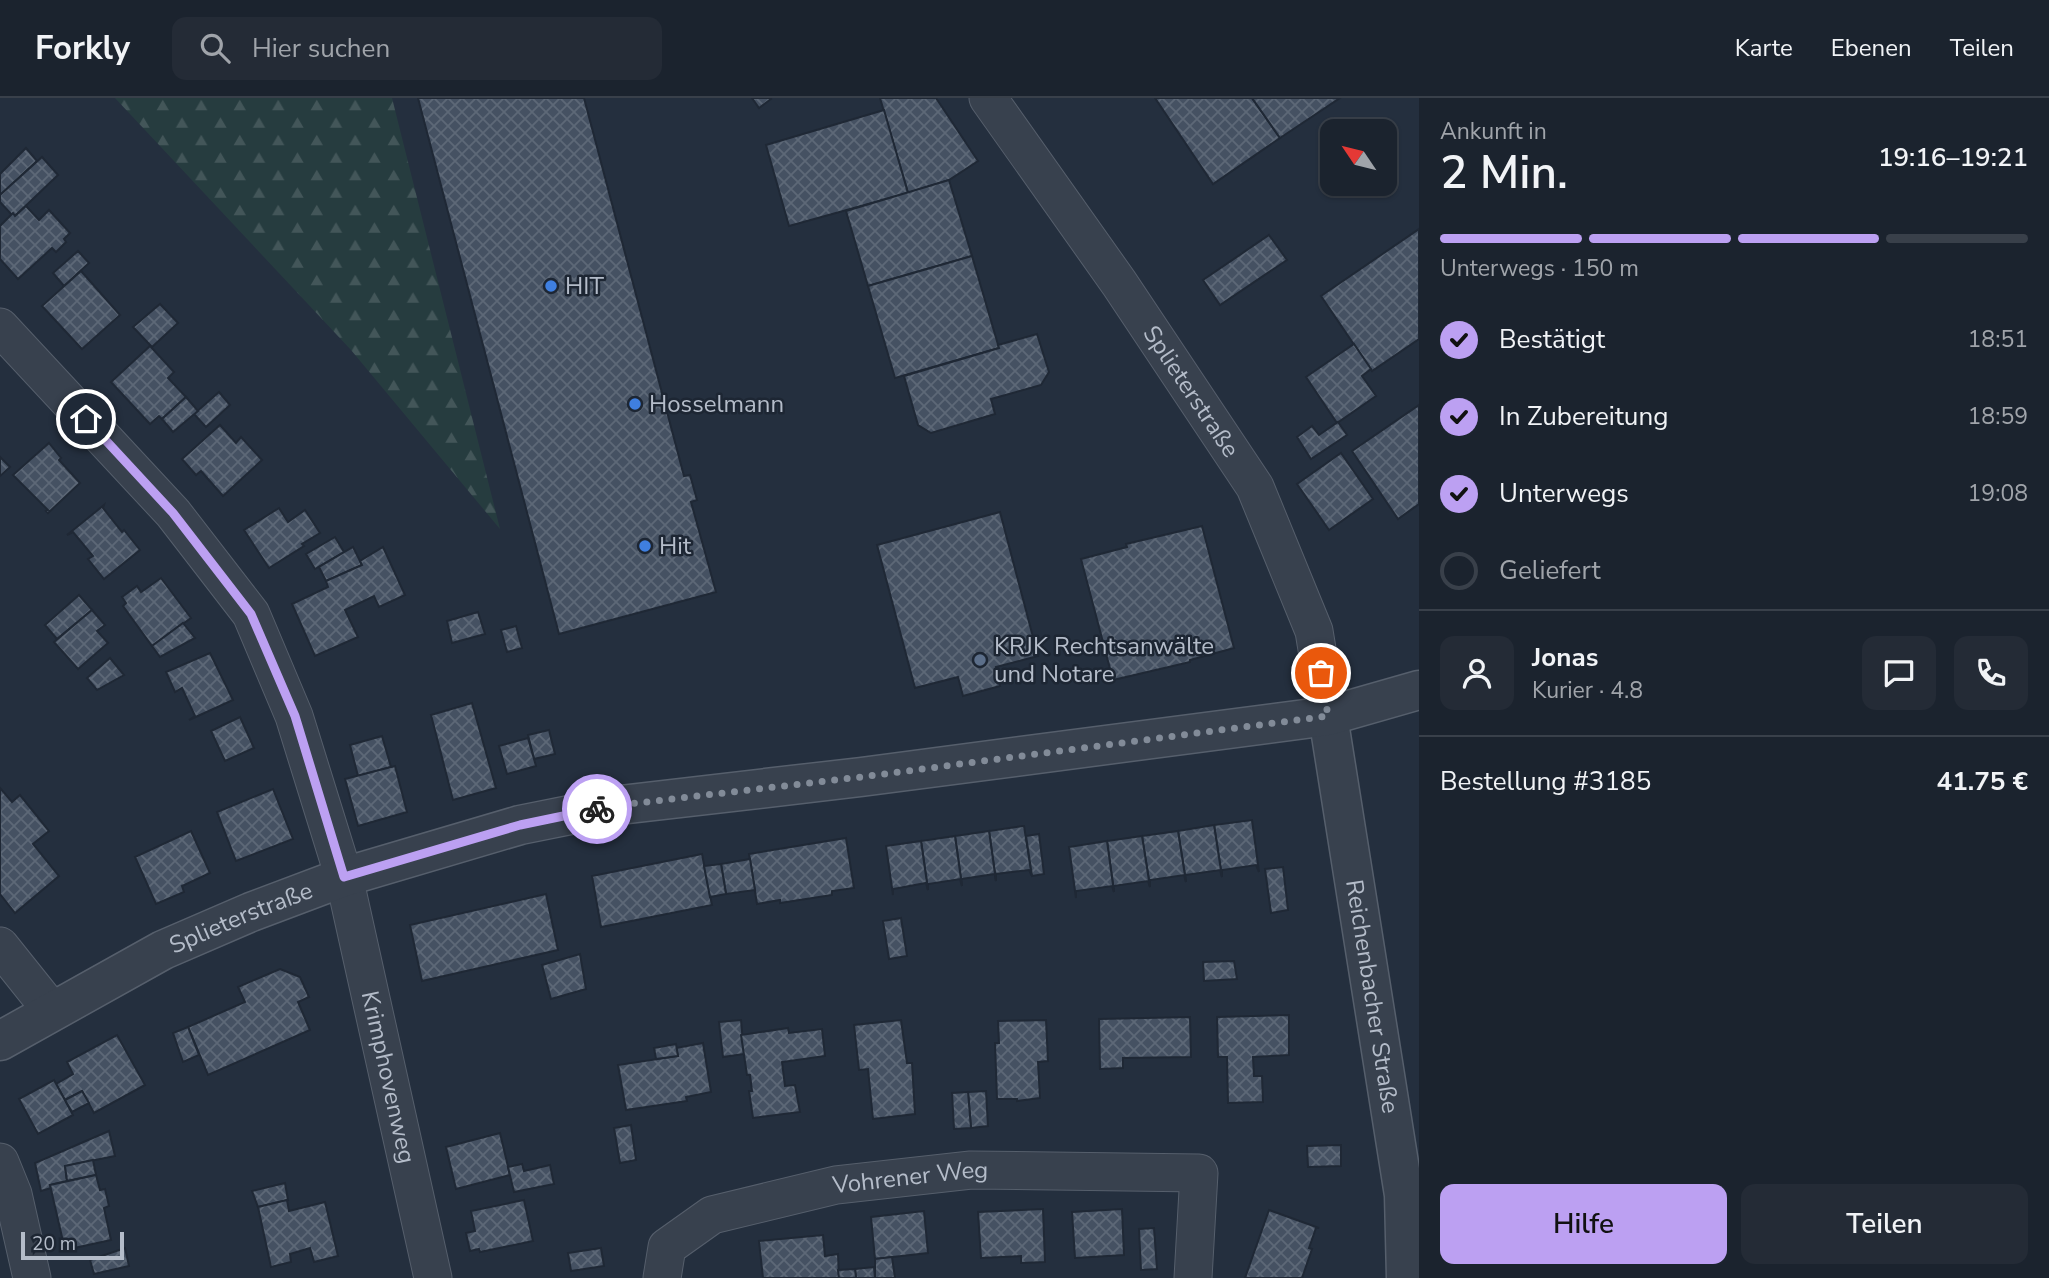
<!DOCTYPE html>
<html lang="de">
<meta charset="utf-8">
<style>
:root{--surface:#1b232e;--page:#242b36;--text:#f1f3f6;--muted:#a0a4aa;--line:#39404a;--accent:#bca0f2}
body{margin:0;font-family:"Nunito Sans",sans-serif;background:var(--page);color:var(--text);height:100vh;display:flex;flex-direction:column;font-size:26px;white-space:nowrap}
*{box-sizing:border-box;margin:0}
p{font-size:23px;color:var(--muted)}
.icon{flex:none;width:38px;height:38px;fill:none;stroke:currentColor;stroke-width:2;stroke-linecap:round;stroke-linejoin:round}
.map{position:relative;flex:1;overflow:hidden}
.details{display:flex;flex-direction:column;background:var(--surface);width:630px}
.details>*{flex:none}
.needle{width:46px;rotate:305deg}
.tools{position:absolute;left:1320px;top:21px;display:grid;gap:14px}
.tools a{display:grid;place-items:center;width:77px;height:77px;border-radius:14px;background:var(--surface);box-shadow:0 2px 5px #0004,0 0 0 2px var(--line);font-size:35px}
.scale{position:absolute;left:21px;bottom:18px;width:103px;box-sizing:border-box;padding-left:7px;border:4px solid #b4bcc9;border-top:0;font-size:19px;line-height:24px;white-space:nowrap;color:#b4bcc9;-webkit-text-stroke:5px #1d2633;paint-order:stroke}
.pin{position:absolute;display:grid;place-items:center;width:60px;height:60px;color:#fff;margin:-30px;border:4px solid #fff;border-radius:50%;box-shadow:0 2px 7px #0007}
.courier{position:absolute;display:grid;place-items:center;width:70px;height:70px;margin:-35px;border:5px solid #bca0f2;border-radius:50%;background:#fff;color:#222;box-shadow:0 2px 9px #0007}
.headline em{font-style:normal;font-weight:600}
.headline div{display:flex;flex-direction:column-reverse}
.headline{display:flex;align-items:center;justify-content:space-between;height:119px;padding:0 21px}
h1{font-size:46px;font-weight:600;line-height:52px}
.bar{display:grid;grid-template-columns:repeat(4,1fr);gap:10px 7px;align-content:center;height:84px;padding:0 21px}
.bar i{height:9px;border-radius:5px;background:var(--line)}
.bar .on{background:var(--accent)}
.bar p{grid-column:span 4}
.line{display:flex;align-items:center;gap:18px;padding:0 21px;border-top:2px solid var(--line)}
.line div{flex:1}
.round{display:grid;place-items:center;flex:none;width:74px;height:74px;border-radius:14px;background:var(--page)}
ol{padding:0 21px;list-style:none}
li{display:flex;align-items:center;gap:21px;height:77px}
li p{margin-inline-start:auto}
li .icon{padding:7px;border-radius:50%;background:var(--accent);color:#111;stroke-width:4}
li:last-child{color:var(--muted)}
li i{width:38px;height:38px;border:4px solid var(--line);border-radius:50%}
.button{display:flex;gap:14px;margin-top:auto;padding:14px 21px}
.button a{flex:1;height:80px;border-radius:14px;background:var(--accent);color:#111;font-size:28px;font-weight:600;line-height:80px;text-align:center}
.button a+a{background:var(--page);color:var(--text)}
header{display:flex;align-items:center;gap:42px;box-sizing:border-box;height:98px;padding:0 35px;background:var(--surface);border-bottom:2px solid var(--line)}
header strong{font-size:33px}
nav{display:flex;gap:38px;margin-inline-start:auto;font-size:24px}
.search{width:490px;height:63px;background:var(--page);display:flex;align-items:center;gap:18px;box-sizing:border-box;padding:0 24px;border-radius:14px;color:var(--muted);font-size:26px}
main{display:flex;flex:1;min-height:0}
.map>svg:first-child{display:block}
.forest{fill:url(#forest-firs)}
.building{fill:url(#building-cross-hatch);stroke:#1f2835;stroke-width:2}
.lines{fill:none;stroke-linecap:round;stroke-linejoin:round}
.minor-casing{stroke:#565f6c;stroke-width:39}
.tertiary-casing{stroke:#565f6c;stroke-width:41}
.minor{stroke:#38414e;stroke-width:37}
.tertiary{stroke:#38414e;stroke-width:38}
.done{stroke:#828b98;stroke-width:7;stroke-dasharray:0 12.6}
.route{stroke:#bca0f2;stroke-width:9}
.shop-dot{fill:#3f7fe0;stroke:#1d2633;stroke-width:2.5}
.service-dot{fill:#5c6f8a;stroke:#1d2633;stroke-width:2.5}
.labels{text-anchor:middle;stroke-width:5;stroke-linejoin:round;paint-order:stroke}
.poi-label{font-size:24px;fill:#b4bcc9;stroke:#1d2633;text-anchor:start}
.street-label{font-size:24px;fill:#b4bcc9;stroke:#1d2633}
</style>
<header>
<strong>Forkly</strong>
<div class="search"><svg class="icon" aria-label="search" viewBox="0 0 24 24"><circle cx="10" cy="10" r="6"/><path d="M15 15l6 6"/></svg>Hier suchen</div>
<nav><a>Karte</a><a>Ebenen</a><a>Teilen</a></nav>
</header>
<main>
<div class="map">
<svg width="1419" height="1180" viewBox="0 0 1419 1180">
<defs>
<pattern id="forest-firs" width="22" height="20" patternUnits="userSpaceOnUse" patternTransform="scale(1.75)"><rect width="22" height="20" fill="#263c3f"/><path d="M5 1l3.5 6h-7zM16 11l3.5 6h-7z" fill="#435659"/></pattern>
<pattern id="building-cross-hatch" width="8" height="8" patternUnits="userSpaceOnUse" patternTransform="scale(1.75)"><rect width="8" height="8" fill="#455162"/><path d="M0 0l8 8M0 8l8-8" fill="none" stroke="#5d6877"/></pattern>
</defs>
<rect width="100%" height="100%" fill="#242f3e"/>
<path class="forest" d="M 115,0 L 392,0 L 500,431 L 351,252 Z"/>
<g class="building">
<path d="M 418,0 L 584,0 L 684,378 L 690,377 L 697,402 L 691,404 L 716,494 L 559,536 Z"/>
<path d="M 752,0 L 770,0 L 771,1 L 759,10 Z"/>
<path d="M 880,0 L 936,0 L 978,63 L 949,82 L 908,95 Z"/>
<path d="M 1155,0 L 1252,0 L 1280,40 L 1213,86 Z"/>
<path d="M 1252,0 L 1340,0 L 1280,40 Z"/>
<path d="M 884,12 L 908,95 L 789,128 L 766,47 Z"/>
<path d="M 26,50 L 37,63 L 0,97 L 0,76 Z"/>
<path d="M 42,59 L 58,77 L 15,118 L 12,117 L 0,104 L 0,97 Z"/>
<path d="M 949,82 L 972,158 L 868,188 L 846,113 Z"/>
<path d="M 26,108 L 39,122 L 49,112 L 70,135 L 64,141 L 66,144 L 56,154 L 52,150 L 18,181 L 0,161 L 0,128 L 13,115 L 15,118 Z"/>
<path d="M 1419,131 L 1419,241 L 1372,273 L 1321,198 Z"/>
<path d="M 1269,137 L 1287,162 L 1220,207 L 1203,182 Z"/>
<path d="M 78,153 L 89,165 L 64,188 L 53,175 Z"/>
<path d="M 972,158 L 999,250 L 895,280 L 868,188 Z"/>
<path d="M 81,173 L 120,217 L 82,251 L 42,208 Z"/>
<path d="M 160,206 L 178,225 L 152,249 L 133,229 Z"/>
<path d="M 1037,236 L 1049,274 L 1041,287 L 991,301 L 995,316 L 931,335 L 918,327 L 904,278 L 999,250 L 998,247 Z"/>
<path d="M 1354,246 L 1371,271 L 1362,278 L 1376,298 L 1337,325 L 1306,279 Z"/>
<path d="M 150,248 L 174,274 L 168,280 L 186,299 L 162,321 L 159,318 L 150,326 L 111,284 Z"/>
<path d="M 219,294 L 230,307 L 206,329 L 194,316 Z"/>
<path d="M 186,299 L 198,313 L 173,334 L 162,321 Z"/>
<path d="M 1419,307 L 1419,406 L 1398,421 L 1352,353 Z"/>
<path d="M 1338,324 L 1347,337 L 1311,361 L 1297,339 L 1312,328 L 1319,337 Z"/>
<path d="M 220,327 L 236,345 L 241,339 L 262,362 L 223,398 L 201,373 L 196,377 L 182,361 Z"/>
<path d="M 49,345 L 61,360 L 59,362 L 80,385 L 48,415 L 46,413 L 48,412 L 13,377 Z"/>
<path d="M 1341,355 L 1373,401 L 1329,432 L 1297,386 Z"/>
<path d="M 0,359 L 10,369 L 0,378 Z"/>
<path d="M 104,407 L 103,410 L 122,434 L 124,432 L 140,452 L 104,481 L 88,461 L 93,458 L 73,434 L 67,437 Z"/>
<path d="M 279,410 L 288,424 L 305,412 L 320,435 L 302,446 L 304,448 L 269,470 L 244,432 Z"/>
<path d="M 1000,414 L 1038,558 L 996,569 L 1000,588 L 963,598 L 958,579 L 915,590 L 877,447 Z"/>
<path d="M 1202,428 L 1234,550 L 1190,562 L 1190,564 L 1113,582 L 1081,461 L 1127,449 L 1126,446 Z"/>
<path d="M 335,439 L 344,454 L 315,471 L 306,456 Z"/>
<path d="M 353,449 L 362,467 L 326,483 L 319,469 Z"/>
<path d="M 383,449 L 405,497 L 379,509 L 374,498 L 345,512 L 358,539 L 315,558 L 292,506 L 328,489 L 326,483 L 362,467 L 360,463 Z"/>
<path d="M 161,480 L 191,520 L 152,548 L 123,508 L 126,505 L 122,499 L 137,488 L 141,494 Z"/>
<path d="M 79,497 L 92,512 L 57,541 L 45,527 Z"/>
<path d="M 92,512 L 105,527 L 97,533 L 108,545 L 78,571 L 54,544 Z"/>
<path d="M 478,514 L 485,536 L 452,545 L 447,523 Z"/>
<path d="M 183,525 L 195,540 L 160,559 L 152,548 Z"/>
<path d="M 516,528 L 522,550 L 507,554 L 501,532 Z"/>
<path d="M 210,555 L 233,602 L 189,622 L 195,618 L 182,590 L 175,594 L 166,574 Z"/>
<path d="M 110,560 L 124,577 L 97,592 L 87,580 Z"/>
<path d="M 472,605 L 496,690 L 453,702 L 431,617 Z"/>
<path d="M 240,619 L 254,650 L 225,663 L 211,633 Z"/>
<path d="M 549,632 L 555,656 L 534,661 L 528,637 Z"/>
<path d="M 382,638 L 391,669 L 358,678 L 350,647 Z"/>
<path d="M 528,640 L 536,668 L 507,676 L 499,648 Z"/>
<path d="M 395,668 L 407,714 L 358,728 L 345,681 Z"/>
<path d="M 0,690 L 12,704 L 20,697 L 49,733 L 33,746 L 59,778 L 15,815 L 0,796 Z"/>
<path d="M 273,691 L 293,741 L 236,763 L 217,714 Z"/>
<path d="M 1252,722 L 1259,774 L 1256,767 L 1222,772 L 1222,779 L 1214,727 Z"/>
<path d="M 1214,727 L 1222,779 L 1220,772 L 1185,777 L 1186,784 L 1178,733 Z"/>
<path d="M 1023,728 L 1024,728 L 1032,778 L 1029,772 L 996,776 L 996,783 L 989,733 Z"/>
<path d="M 191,733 L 210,775 L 182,788 L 184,794 L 156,806 L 135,759 Z"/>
<path d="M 989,733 L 996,783 L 995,776 L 961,781 L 962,788 L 955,738 Z"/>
<path d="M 1178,733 L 1186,784 L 1184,777 L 1150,782 L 1150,789 L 1142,738 Z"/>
<path d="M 1039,736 L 1044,776 L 1032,778 L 1026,738 Z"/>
<path d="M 955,738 L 962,788 L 960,781 L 928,786 L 928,792 L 921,743 Z"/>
<path d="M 1142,738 L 1150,789 L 1148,783 L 1113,788 L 1114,794 L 1107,743 Z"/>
<path d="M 846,740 L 854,790 L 832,793 L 832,797 L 780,805 L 780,802 L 757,806 L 749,756 Z"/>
<path d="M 921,743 L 928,792 L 926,785 L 893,791 L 893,797 L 886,748 Z"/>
<path d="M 1107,743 L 1114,794 L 1112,788 L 1076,793 L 1076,800 L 1069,749 Z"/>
<path d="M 702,756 L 712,807 L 601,829 L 592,778 Z"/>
<path d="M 750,761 L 755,792 L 726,796 L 721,766 Z"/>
<path d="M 721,766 L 726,796 L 710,799 L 704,768 Z"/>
<path d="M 1283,769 L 1288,812 L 1271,815 L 1265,771 Z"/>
<path d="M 546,796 L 558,852 L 422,883 L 410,827 Z"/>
<path d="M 901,820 L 907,858 L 889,861 L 883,823 Z"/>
<path d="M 580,856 L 586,891 L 551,901 L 542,867 Z"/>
<path d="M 1234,863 L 1237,881 L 1204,883 L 1203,864 Z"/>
<path d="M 280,871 L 300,879 L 309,899 L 298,904 L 310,932 L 208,977 L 188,929 L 245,904 L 238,889 Z"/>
<path d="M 1289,917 L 1289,957 L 1253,959 L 1254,978 L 1262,978 L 1263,1004 L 1228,1005 L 1227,959 L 1218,959 L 1217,919 Z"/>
<path d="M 1190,919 L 1191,959 L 1123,960 L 1123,970 L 1100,971 L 1099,921 Z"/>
<path d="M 741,922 L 744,956 L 723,959 L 719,924 Z"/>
<path d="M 901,922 L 907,965 L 912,965 L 915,1016 L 873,1021 L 868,971 L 859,972 L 854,927 Z"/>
<path d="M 1046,922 L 1048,963 L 1038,964 L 1040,1000 L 1017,1003 L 1017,1001 L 997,1001 L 995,945 L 999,945 L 998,923 Z"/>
<path d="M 188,929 L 199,957 L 183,964 L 173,935 Z"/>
<path d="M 788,930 L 789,935 L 822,931 L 825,958 L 782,964 L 785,988 L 795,987 L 800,1014 L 753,1020 L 749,993 L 752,993 L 750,977 L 747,977 L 741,937 Z"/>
<path d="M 117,937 L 145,987 L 94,1015 L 82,993 L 65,1002 L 56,986 L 73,976 L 67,964 Z"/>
<path d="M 703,945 L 711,994 L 686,999 L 687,1003 L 626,1012 L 618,967 L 678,958 L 676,950 Z"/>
<path d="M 676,946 L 678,958 L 656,961 L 654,950 Z"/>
<path d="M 54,982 L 73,1017 L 38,1036 L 19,1001 Z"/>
<path d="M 82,993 L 89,1005 L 72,1014 L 65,1002 Z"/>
<path d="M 986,993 L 988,1028 L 971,1030 L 968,994 Z"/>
<path d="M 968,994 L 971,1030 L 954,1031 L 952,995 Z"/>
<path d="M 631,1027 L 636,1062 L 620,1065 L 614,1030 Z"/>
<path d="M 109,1033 L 115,1058 L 65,1068 L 67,1083 L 50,1087 L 51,1090 L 41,1093 L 35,1065 Z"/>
<path d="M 500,1035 L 510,1077 L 456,1091 L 446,1049 Z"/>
<path d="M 1341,1047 L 1341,1068 L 1308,1069 L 1307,1048 Z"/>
<path d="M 93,1062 L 96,1077 L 67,1083 L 65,1068 Z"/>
<path d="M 522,1066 L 524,1073 L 550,1067 L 554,1086 L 514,1094 L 508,1069 Z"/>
<path d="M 96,1077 L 100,1092 L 105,1091 L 109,1108 L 104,1110 L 111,1142 L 65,1152 L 50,1087 Z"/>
<path d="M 285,1085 L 288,1102 L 258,1109 L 252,1093 Z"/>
<path d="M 287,1102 L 289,1113 L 325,1104 L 338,1158 L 314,1164 L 310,1150 L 290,1156 L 291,1164 L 271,1169 L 258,1109 Z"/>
<path d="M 524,1102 L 533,1143 L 480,1154 L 479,1151 L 470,1153 L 466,1135 L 475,1133 L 471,1113 Z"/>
<path d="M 1043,1111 L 1045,1164 L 1021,1165 L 1021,1158 L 981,1160 L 978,1114 Z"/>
<path d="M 1122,1111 L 1124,1157 L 1075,1160 L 1072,1114 Z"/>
<path d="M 1269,1112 L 1319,1130 L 1316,1130 L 1309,1150 L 1312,1151 L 1302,1180 L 1245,1180 Z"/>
<path d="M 924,1113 L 928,1155 L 875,1161 L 871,1119 Z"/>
<path d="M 1154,1130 L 1157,1171 L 1141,1172 L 1139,1131 Z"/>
<path d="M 823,1137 L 825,1158 L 838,1156 L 839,1180 L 763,1180 L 759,1143 Z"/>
<path d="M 125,1150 L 129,1168 L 94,1176 L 90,1162 Z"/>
<path d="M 601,1150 L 604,1168 L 571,1173 L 568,1155 Z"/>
<path d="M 892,1159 L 895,1180 L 875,1180 L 875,1161 Z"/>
<path d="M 874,1169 L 875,1180 L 856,1180 L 855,1171 Z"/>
<path d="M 855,1171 L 856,1180 L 839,1180 L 838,1172 Z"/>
</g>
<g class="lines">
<g class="minor-casing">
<g id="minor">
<path id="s1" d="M 988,0 L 1119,185 L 1255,389 L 1314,533 L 1328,618"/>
<path id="s2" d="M 0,229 L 173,415 L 251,516 L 294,618 L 344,779 L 433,1180"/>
<path d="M 0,848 L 52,913"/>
<path d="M 0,1064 L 13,1096 L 32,1180"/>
<path id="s3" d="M 662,1180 L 667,1149 L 712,1117 L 836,1087 L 971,1072 L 1199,1075 L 1193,1180"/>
</g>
</g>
<g class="tertiary-casing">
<g id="tertiary">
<path id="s4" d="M 1328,618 L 1404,1097 L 1406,1180"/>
<path id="s5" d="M 0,943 L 163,852 L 251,814 L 344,779 L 520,727 L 620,707 L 861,679 L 1328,618 L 1419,592"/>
</g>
</g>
<use href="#minor" class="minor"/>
<use href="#tertiary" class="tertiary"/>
</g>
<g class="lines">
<path class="done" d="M 597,711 L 620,707 L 861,679 L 1328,618 L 1321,575"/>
<path class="route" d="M 86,321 L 173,415 L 251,516 L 295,618 L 344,779 L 520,727 L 597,711"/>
</g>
<g class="shop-dot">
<circle cx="551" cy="188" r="7"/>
<circle cx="635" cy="306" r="7"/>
<circle cx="645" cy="448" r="7"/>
</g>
<circle class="service-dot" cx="980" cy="562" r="7"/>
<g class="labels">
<g class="poi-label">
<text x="565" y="196">HIT</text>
<text x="649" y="314">Hosselmann</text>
<text x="659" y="456">Hit</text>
<text x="994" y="556">KRJK Rechtsanwälte<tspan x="994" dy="28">und Notare</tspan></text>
</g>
<g class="street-label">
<text dy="8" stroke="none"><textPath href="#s1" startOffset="357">Splieterstraße</textPath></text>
<text dy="8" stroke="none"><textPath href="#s5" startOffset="271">Splieterstraße</textPath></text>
<text dy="8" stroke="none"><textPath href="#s4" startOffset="284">Reichenbacher Straße</textPath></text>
<text dy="8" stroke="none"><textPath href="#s2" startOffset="866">Krimphovenweg</textPath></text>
<text dy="8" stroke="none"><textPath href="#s3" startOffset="289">Vohrener Weg</textPath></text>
</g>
</g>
</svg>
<div class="tools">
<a><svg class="needle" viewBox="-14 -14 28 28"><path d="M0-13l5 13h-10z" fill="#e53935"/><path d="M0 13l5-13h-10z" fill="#a0a4aa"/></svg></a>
</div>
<div class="scale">20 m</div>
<div class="pin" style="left:1321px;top:575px;background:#ea580c"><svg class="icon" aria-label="bag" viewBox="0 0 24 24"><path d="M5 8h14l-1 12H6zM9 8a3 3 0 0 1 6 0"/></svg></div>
<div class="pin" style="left:86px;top:321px;background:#1f2937"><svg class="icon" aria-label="home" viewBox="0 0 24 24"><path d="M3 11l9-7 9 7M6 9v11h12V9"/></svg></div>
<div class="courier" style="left:597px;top:711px"><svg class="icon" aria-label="bike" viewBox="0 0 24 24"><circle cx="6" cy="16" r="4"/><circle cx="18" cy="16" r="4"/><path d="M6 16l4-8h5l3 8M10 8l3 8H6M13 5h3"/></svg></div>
</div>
<section class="details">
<div class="headline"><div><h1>2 Min.</h1><p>Ankunft in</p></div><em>19:16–19:21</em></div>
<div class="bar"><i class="on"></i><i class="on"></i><i class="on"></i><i></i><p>Unterwegs · 150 m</p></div>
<ol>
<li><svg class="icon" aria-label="check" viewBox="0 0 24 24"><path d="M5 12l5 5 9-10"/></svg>Bestätigt<p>18:51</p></li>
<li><svg class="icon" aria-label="check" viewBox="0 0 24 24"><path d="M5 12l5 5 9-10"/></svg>In Zubereitung<p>18:59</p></li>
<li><svg class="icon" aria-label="check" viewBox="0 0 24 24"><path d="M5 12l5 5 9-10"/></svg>Unterwegs<p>19:08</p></li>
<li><i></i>Geliefert</li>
</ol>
<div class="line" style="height:126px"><a class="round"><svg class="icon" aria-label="person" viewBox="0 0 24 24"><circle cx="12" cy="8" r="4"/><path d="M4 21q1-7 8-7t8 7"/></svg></a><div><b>Jonas</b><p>Kurier · 4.8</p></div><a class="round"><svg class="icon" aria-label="chat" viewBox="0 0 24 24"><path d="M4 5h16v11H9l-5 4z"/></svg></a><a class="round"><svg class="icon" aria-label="phone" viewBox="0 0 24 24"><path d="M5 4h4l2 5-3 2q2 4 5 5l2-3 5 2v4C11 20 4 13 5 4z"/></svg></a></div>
<div class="line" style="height:91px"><div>Bestellung #3185</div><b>41.75 €</b></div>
<div class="button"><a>Hilfe</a><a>Teilen</a></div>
</section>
</main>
